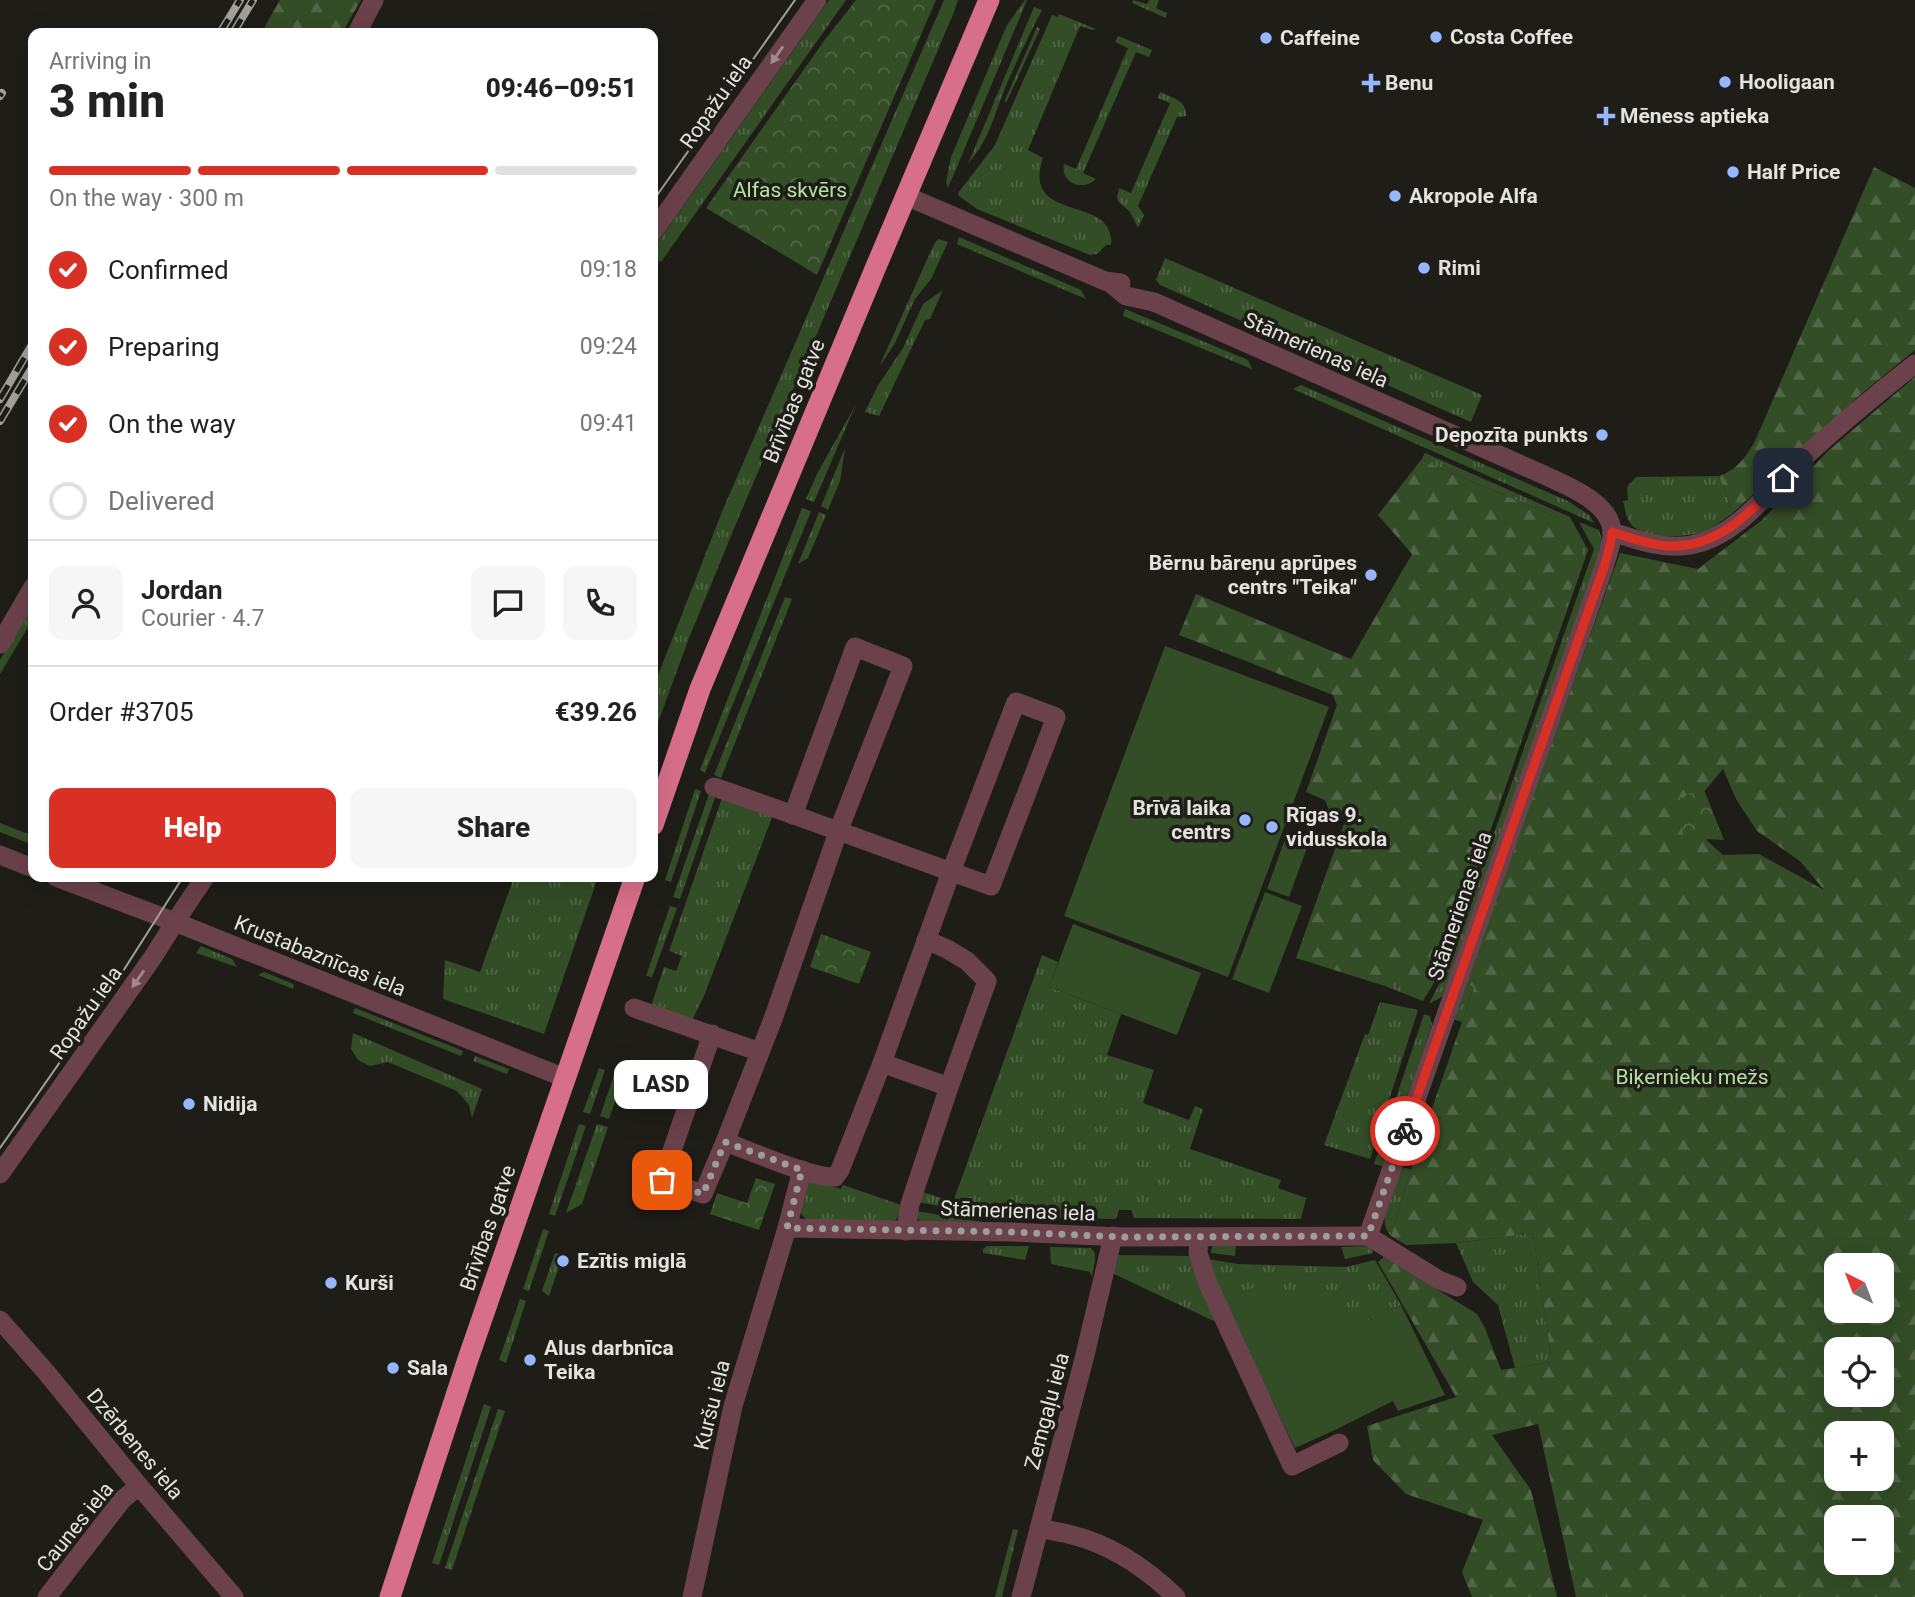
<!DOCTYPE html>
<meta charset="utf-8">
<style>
:root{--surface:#fff;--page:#f6f6f6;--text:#222;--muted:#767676;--line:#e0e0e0;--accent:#d93025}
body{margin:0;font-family:Roboto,sans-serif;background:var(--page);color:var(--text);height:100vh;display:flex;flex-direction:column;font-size:26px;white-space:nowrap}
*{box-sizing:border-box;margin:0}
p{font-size:23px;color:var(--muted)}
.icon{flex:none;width:38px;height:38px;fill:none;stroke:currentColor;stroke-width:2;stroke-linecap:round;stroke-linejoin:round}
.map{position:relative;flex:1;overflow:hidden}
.details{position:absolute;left:28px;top:28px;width:630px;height:854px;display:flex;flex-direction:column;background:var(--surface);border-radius:14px;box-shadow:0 7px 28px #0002}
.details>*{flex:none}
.needle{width:46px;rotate:318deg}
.buttons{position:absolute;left:1824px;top:1253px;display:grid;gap:14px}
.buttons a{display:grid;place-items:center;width:70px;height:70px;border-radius:14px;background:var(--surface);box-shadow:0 7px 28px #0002;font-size:35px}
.pin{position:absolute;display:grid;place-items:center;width:60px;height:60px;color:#fff;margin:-30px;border-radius:14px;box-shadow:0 4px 10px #0006}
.courier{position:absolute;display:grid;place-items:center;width:70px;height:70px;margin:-35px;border:5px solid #d93025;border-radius:50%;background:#fff;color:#222;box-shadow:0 2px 9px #0007}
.bubble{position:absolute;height:49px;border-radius:14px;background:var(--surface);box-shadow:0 7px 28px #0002;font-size:23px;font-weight:800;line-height:49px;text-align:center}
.headline em{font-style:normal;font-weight:800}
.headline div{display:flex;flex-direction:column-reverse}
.headline{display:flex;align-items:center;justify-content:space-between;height:119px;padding:0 21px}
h1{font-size:46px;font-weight:800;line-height:52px}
.bar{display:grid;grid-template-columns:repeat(4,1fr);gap:10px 7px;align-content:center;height:84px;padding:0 21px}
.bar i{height:9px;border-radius:5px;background:var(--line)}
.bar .selected{background:var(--accent)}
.bar p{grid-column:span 4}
.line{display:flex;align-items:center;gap:18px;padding:0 21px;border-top:2px solid var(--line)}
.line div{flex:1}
.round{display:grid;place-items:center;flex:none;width:74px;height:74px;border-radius:14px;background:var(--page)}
ol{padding:0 21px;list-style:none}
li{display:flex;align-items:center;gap:21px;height:77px}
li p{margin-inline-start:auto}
li .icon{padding:7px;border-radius:50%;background:var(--accent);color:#fff;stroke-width:4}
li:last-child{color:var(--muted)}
li i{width:38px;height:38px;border:4px solid var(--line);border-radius:50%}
.cta{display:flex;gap:14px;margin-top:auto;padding:14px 21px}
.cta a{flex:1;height:80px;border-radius:14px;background:var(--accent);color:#fff;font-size:28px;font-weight:800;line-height:80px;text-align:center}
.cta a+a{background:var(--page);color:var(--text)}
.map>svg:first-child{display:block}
.grass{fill:url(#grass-tufts)}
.forest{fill:url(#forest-firs);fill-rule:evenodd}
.park{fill:url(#park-crowns)}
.garden{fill:#334d27}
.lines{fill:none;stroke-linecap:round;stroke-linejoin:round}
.minor{stroke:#6b414b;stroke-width:19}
.highway{stroke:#d86f8a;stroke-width:21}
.tram{stroke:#a2a09c;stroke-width:2}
.rail-casing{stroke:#a2a09c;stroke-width:8}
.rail{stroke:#1f1d17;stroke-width:5;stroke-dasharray:16;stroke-linecap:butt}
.oneway{fill:#a1898e}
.done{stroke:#9f9d99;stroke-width:7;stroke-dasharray:0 12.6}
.route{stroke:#d93025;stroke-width:9}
.poi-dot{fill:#96b6fd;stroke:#1f1d17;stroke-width:2.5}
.labels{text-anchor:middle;stroke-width:7;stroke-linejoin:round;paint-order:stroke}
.poi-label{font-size:21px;font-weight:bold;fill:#e4e2df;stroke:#1f1d17;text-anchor:start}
.street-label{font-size:21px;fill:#e4e2df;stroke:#1f1d17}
.park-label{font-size:21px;fill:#b4e39f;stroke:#1f1d17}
</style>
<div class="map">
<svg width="1915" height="1597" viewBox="0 0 1915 1597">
<defs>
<pattern id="grass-tufts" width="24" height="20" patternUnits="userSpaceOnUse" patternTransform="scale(1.75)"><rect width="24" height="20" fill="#334d27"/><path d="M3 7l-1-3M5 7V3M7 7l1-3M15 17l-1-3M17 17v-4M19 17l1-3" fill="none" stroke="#506646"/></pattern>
<pattern id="forest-firs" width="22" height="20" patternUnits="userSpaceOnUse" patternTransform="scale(1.75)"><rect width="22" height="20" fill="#334d27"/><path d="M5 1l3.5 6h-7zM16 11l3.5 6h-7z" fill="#506646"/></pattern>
<pattern id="park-crowns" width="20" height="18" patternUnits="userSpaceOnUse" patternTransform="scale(1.75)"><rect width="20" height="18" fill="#334d27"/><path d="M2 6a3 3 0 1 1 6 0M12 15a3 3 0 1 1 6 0" fill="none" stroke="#506646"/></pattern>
</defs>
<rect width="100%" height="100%" fill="#1f1d17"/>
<g class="grass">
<path d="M 829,0 L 846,0 L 661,262 L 653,258 L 653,249 Z"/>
<path d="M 944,0 L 958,0 L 954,12 L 738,519 L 689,638 L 653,736 L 653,688 L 724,507 Z"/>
<path d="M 1025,0 L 1027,0 L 948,188 L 946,182 L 951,157 L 1007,25 Z"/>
<path d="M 1133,0 L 1147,4 L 1149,0 L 1159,0 L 1156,8 L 1167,13 L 1166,18 L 1132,3 Z"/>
<path d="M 1034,7 L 1042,10 C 1027,39 1012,70 1000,101 C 990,129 987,140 968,164 Z"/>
<path d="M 1059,14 L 1096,29 L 1092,30 L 1080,26 L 1028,150 L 1043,158 C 1020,225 1116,193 1111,245 L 1106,245 L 1097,254 L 1090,255 L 977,209 L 959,196 L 958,193 L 995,145 L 1052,15 L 1058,17 Z"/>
<path d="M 1037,27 L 1040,29 L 1006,103 L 1005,100 Z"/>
<path d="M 1118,36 L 1152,50 L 1149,57 L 1136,52 L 1083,173 L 1096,179 C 1083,192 1060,183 1064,164 L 1076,169 L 1128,48 L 1115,42 Z"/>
<path d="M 1160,92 C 1172,98 1187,100 1186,116 L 1177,117 L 1138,206 L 1144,215 L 1138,228 L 1130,212 L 1118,201 L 1117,197 L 1119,188 L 1131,193 L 1170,103 L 1158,98 Z"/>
<path d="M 959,237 L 1081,290 L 1086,299 L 957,244 Z"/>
<path d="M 938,239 L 948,242 L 931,279 L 915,299 L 895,343 L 879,367 L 934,244 Z"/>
<path d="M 1165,258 L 1482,395 L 1471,422 L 1160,285 L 1156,280 Z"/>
<path d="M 943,290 L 930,319 L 925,320 L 879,416 L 865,412 L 877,387 L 903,348 L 923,304 Z"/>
<path d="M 1125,309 L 1248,360 L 1252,369 L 1123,316 Z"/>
<path d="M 1301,385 L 1568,501 L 1589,515 L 1594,523 L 1293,389 Z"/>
<path d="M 856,404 L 814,502 L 806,499 L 817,474 Z"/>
<path d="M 845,448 L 840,481 L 828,510 L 821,506 Z"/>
<path d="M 1425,453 L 1570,517 L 1588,550 L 1443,967 L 1423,1001 L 1385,986 L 1490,744 L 1563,520 L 1421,460 Z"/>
<path d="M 1719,476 L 1733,513 C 1725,518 1718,524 1710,529 C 1692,538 1643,541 1630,523 C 1626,518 1625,507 1623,501 L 1628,500 L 1627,487 L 1636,477 Z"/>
<path d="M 802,508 L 811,511 L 705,773 L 700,770 Z"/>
<path d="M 819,512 L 826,515 L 808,558 L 798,564 Z"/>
<path d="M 1579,522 L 1599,530 L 1602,540 L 1599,556 L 1443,996 L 1429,1004 L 1446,970 L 1594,549 Z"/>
<path d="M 785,597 L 792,599 L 721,778 L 714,775 Z"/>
<path d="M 33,606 L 33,619 L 0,674 L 0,660 Z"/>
<path d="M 695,789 L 701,791 L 671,882 L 665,880 Z"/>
<path d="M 709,794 L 716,795 L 680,899 L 673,897 Z"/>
<path d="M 723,795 L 773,815 L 704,996 L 692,1020 L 651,1006 L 664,967 L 676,971 L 682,956 L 669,951 Z"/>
<path d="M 0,823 L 33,836 L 33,845 L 0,832 Z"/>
<path d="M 514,877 L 598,877 L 544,1034 L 443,999 L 445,960 L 480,972 Z"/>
<path d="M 670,906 L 677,908 L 652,977 L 646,976 Z"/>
<path d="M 201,946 L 232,959 L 237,967 L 196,953 Z"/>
<path d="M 1042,955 L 1058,962 L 1049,987 L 1121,1014 L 1107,1055 L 1154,1070 L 1143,1103 L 1189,1120 L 1195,1106 L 1203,1109 L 1190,1149 L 1281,1180 L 1278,1188 L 1306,1198 L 1301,1219 L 1134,1218 L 1131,1210 L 1119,1210 L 1116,1219 L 1000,1217 L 918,1202 L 923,1192 L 953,1202 Z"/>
<path d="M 264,972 L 291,983 L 294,985 L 293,989 L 258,975 Z"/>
<path d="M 1465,983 L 1474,986 L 1462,1022 L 1452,1019 Z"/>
<path d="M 1380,1002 L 1418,1010 L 1370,1159 L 1324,1145 L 1365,1034 L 1368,1035 Z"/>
<path d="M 355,1008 L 463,1051 L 461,1056 L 353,1013 Z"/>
<path d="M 1424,1014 L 1430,1016 L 1432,1025 L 1383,1166 L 1374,1164 Z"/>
<path d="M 353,1033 L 482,1089 L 472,1118 L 469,1105 L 457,1091 L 388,1062 L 370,1066 L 358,1060 L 351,1049 Z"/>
<path d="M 475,1056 L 509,1069 L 507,1074 L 473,1061 Z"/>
<path d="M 599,1068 L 605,1070 L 590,1114 L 583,1112 Z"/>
<path d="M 615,1072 L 624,1075 L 609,1119 L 600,1116 Z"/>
<path d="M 579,1124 L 586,1126 L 555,1216 L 549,1214 Z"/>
<path d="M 597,1124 L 608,1127 L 582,1204 L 566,1213 Z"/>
<path d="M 1400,1167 L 1411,1169 L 1391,1236 C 1375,1220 1393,1185 1400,1167 Z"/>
<path d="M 805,1178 L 841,1189 L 843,1185 L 901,1205 L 903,1209 L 896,1220 L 889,1221 L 807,1221 L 800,1212 Z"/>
<path d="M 916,1211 L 983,1222 L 985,1223 L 921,1222 L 917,1218 Z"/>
<path d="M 543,1229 L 549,1231 L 529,1291 L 523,1289 Z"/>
<path d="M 1533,1233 L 1552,1362 L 1515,1368 L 1498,1305 L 1473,1282 L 1456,1243 Z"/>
<path d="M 1217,1244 L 1236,1244 L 1235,1256 L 1211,1253 L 1212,1247 Z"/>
<path d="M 987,1246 L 1029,1246 L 1025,1260 L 983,1253 L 983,1249 Z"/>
<path d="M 1369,1246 L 1373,1249 L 1373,1253 L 1345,1259 L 1341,1247 Z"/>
<path d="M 1050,1247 L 1091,1248 C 1099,1254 1093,1267 1092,1277 L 1090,1272 L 1051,1264 Z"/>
<path d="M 555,1253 L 563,1255 L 549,1296 L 542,1291 Z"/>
<path d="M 1116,1255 L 1189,1256 L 1216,1322 L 1112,1273 Z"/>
<path d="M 1208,1259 L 1238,1264 L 1346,1267 L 1375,1260 L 1401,1305 L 1346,1332 L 1278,1303 L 1224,1302 Z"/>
<path d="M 520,1299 L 526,1301 L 506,1363 L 499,1360 Z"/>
<path d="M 484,1404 L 491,1407 L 439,1565 L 432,1563 Z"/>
<path d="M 498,1409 L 505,1411 L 452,1570 L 445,1568 Z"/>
<path d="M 1013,1529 L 1018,1530 L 1002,1597 L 995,1597 Z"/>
</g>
<g class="forest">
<path d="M 280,0 L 361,0 L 342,33 L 265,33 L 265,26 Z"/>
<path d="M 1874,167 L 1915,188 L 1915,350 L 1861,394 L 1733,513 L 1719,476 C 1737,470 1746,457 1755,441 Z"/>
<path d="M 1915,377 L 1915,1597 L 1576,1597 L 1538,1424 L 1492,1435 L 1531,1490 L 1557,1597 L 1472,1597 L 1462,1572 L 1483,1520 L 1406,1494 L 1373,1460 L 1367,1426 L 1456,1397 L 1378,1262 L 1384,1257 L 1477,1314 L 1485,1328 L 1501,1370 L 1552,1362 L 1533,1233 L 1456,1243 L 1406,1245 L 1391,1236 L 1411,1169 L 1474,987 L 1465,983 L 1620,553 L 1698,569 L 1762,520 L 1829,450 ZM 1723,769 L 1736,799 L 1757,831 L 1800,861 L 1824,890 L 1759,854 L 1723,855 L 1682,818 ZM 1836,1265 L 1881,1265 L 1881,1311 L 1836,1311 ZM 1836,1349 L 1881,1349 L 1881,1395 L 1836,1395 ZM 1836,1433 L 1881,1433 L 1881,1479 L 1836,1479 ZM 1836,1517 L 1881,1517 L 1881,1563 L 1836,1563 Z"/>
<path d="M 1421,460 L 1563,520 L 1583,555 L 1513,753 L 1422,982 L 1385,986 L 1296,958 L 1346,818 L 1330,813 L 1325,800 L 1306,792 L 1337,705 L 1333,695 L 1179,635 L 1196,594 L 1351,659 L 1412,554 L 1378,515 Z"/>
</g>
<g class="park">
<path d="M 856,0 L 936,0 L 817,275 L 706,208 L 824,41 Z"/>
<path d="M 1701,788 L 1704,790 L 1724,840 L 1683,838 L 1680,798 Z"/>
<path d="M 821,934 L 871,952 L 859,984 L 810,967 Z"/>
<path d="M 756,1178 L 775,1184 L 759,1230 L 710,1214 L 717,1193 L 747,1203 Z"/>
</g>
<g class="garden">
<path d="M 1165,646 L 1329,707 L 1228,977 L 1064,916 Z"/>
<path d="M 1286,836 L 1308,845 L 1289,897 L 1267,889 Z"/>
<path d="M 1265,892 L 1302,906 L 1269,993 L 1232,979 Z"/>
<path d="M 1073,924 L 1201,973 L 1177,1035 L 1049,987 Z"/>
<path d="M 1267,1281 L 1278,1303 L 1322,1281 L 1347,1331 L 1401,1305 L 1445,1395 L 1398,1411 L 1393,1401 L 1335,1430 L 1295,1448 L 1224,1302 Z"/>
</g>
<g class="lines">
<g class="minor">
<path d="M 357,33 L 374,0"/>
<path d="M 906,196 L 1105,281 L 1121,283"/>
<path d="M 653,232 L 817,0"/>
<path d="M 1110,283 L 1126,296 L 1154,302 L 1544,475 C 1567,486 1613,503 1612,534 C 1612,545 1607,556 1604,567 L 1368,1236"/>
<path d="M 1612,532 C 1637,540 1665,550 1691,545 C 1738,536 1767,492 1800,461 C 1837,427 1875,395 1915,364"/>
<path d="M 0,644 L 33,587"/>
<path d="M 714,787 C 807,819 898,853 991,886 L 1056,717 L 1016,702 L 951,872 L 882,1063"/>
<path d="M 793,815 L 855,647 L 903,666 L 838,832 L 773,1019 L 725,1142 C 751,1151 811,1178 835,1177 L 840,1170 L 882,1063 L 949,1087 L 910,1204 L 906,1231"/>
<path d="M 0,855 L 33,868"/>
<path d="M 56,877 L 175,922 L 565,1078"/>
<path d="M 926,940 L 947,949 L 967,961 L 987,981 L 949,1087"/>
<path d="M 634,1008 L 760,1052"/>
<path d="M 712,1034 L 662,1180 L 703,1194 L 725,1142"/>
<path d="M 0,1174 L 153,957 L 175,922 L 205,877"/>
<path d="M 787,1228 L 1012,1232 L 1121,1237 L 1368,1236"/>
<path d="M 1368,1236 L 1439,1280 L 1457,1287"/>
<path d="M 1199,1237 L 1198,1253 L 1208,1284 L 1292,1466 L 1339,1443"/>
<path d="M 0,1320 L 46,1372 L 139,1486 L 234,1597"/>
<path d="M 1040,1528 C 1051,1531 1062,1532 1072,1535 C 1112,1545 1147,1569 1176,1597"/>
<path d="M 47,1597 L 122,1500 L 139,1486"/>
<path d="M 692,1597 L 733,1406 L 787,1228 L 802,1170"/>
<path d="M 1021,1597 L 1084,1359 L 1113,1236"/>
</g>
<g class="highway">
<path d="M 653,825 L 700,689 L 875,269 L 989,0"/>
<path d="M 390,1597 L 468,1359 L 635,877"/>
</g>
<g class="tram">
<path d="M 653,201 L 795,0"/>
<path d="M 0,1148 L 118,979 L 183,877"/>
</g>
<g class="rail-casing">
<g id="rail">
<path d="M 220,33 L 240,0"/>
<path d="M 233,33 L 253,0"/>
<path d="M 0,96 L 2,93"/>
<path d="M 0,399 L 33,343"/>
<path d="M 0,421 L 33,366"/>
</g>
</g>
<use href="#rail" class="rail"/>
</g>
<defs><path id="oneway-solid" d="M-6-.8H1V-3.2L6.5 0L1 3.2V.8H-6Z" transform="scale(1.75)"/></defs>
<g class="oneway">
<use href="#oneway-solid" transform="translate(777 55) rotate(125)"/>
<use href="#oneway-solid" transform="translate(138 979) rotate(125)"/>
</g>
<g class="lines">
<path class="done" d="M 662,1180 L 703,1194 L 725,1142 L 802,1170 L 787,1228 L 1012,1232 L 1121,1237 L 1368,1236 L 1405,1131"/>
<path class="route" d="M 1405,1131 L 1604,567 L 1610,546 L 1612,532 C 1632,538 1655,547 1676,546 C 1721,545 1754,509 1783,478"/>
</g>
<g class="poi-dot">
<circle cx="1436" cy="37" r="7"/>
<circle cx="1266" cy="38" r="7"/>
<circle cx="1725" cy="82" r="7"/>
<path d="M1367.5 72.5h7v7h7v7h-7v7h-7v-7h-7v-7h7z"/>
<path d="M1602.5 105.5h7v7h7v7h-7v7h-7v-7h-7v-7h7z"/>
<circle cx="1733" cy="172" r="7"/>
<circle cx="1395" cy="196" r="7"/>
<circle cx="1424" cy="268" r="7"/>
<circle cx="1602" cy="435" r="7"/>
<circle cx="1371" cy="575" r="7"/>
<circle cx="1245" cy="820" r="7"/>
<circle cx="1272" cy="827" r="7"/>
<circle cx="189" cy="1104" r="7"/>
<circle cx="563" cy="1261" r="7"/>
<circle cx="331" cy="1283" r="7"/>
<circle cx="530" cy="1360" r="7"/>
<circle cx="393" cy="1368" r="7"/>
</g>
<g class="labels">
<g class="poi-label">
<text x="1450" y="44">Costa Coffee</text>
<text x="1280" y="45">Caffeine</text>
<text x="1739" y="89">Hooligaan</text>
<text x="1385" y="90">Benu</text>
<text x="1620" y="123">Mēness aptieka</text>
<text x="1747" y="179">Half Price</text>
<text x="1409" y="203">Akropole Alfa</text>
<text x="1438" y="275">Rimi</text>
<text x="1588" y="442" text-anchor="end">Depozīta punkts</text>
<text x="1357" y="570" text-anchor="end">Bērnu bāreņu aprūpes<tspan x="1357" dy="24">centrs "Teika"</tspan></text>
<text x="1231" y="815" text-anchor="end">Brīvā laika<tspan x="1231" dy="24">centrs</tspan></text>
<text x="1286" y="822">Rīgas 9.<tspan x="1286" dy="24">vidusskola</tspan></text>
<text x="203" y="1111">Nidija</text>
<text x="577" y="1268">Ezītis miglā</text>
<text x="345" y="1290">Kurši</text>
<text x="544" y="1355">Alus darbnīca<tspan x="544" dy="24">Teika</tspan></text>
<text x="407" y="1375">Sala</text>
</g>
<g class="street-label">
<text transform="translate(716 102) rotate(-55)" y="7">Ropažu iela</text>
<text transform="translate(1316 350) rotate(24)" y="7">Stāmerienas iela</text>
<text transform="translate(794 401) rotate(-68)" y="7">Brīvības gatve</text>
<text transform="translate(1460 906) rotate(-71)" y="7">Stāmerienas iela</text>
<text transform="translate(320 956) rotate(22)" y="7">Krustabaznīcas iela</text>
<text transform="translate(86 1013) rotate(-55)" y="7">Ropažu iela</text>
<text transform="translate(1018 1211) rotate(2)" y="7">Stāmerienas iela</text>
<text transform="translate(488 1228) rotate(-71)" y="7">Brīvības gatve</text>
<text transform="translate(712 1405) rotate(-76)" y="7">Kuršu iela</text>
<text transform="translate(1047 1411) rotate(-75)" y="7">Zemgaļu iela</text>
<text transform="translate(135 1444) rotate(50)" y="7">Dzērbenes iela</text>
<text transform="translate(75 1527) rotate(-51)" y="7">Caunes iela</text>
</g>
<g class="park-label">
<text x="790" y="197">Alfas skvērs</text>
<text x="1692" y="1084">Biķernieku mežs</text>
</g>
</g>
</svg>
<div class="buttons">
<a><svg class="needle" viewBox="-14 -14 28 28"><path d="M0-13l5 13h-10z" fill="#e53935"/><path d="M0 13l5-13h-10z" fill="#767676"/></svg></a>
<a><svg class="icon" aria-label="locate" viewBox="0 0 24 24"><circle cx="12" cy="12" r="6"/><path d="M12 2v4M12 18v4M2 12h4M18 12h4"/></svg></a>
<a>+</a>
<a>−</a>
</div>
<div class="pin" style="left:662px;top:1180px;background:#ea580c"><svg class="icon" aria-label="bag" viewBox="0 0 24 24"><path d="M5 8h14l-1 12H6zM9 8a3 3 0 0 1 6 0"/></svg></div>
<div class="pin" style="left:1783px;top:478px;background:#1f2937"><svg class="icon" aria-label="home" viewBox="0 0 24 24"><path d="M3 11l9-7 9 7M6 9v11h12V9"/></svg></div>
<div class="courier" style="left:1405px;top:1131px"><svg class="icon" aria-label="bike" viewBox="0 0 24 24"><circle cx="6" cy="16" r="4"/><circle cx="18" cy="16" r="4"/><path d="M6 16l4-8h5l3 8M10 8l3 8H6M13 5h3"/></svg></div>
<div class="bubble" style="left:614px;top:1060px;width:94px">LASD</div>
<section class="details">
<div class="headline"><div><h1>3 min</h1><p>Arriving in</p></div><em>09:46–09:51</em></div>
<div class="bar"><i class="selected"></i><i class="selected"></i><i class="selected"></i><i></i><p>On the way · 300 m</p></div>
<ol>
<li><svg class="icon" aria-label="check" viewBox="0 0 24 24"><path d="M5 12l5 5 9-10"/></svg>Confirmed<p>09:18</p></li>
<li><svg class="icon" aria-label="check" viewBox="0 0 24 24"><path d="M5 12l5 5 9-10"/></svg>Preparing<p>09:24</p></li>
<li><svg class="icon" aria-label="check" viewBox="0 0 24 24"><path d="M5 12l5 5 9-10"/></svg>On the way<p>09:41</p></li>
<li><i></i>Delivered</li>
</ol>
<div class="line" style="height:126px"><a class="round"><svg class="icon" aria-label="person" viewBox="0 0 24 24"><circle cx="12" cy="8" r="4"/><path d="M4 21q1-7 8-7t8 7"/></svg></a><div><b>Jordan</b><p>Courier · 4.7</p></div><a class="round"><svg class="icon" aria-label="chat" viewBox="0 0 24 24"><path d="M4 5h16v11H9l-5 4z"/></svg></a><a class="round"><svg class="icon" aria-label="phone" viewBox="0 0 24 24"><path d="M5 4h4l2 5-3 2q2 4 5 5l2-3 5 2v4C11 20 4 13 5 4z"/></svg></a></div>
<div class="line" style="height:91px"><div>Order #3705</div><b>€39.26</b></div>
<div class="cta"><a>Help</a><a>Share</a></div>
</section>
</div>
